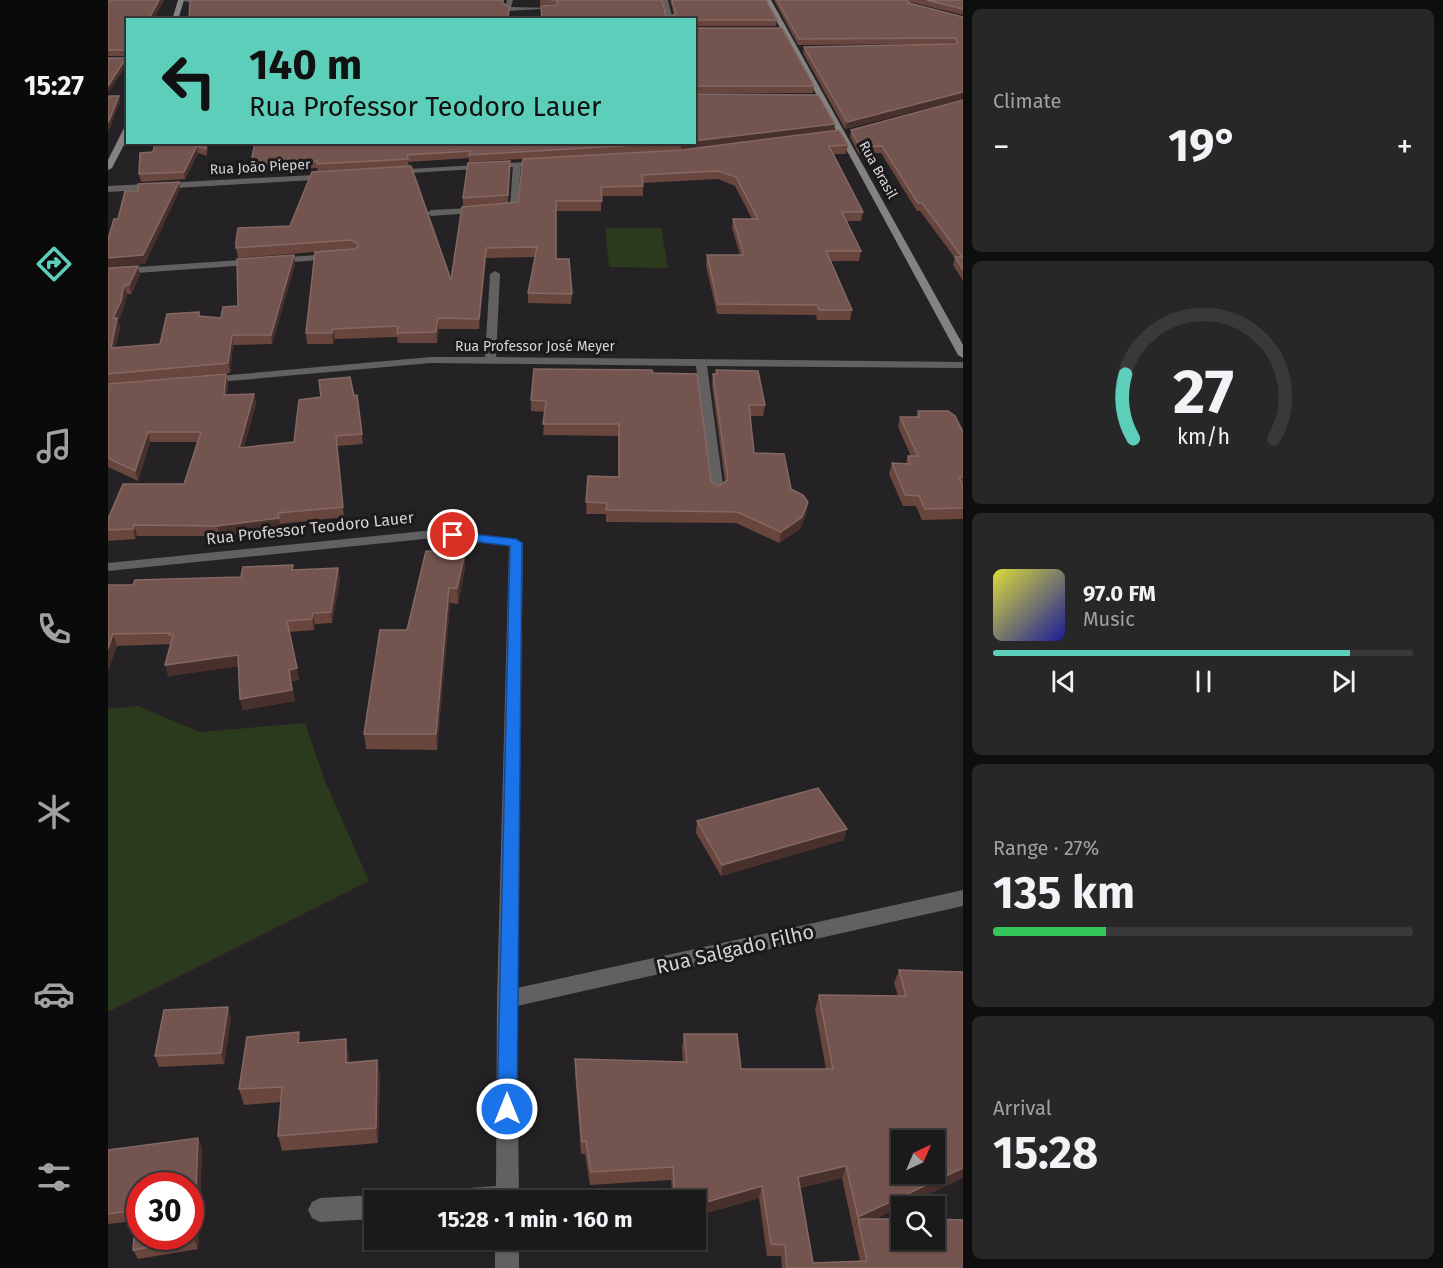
<!DOCTYPE html>
<meta charset="utf-8">
<style>
:root{--surface:#1b1a1b;--page:#282728;--text:#f1f3f6;--muted:#a0a1a3;--line:#39383a;--accent:#5dceb9}
body{margin:0;font-family:"Fira Sans",sans-serif;background:var(--page);color:var(--text);height:100vh;display:flex;flex-direction:column;font-size:22px;white-space:nowrap}
*{box-sizing:border-box;margin:0}
p{font-size:20px;color:var(--muted)}
.icon{flex:none;width:33px;height:33px;fill:none;stroke:currentColor;stroke-width:2;stroke-linecap:round;stroke-linejoin:round}
.map{position:relative;flex:1;overflow:hidden}
.details{display:flex;flex-direction:column;gap:9px;padding:9px;background:#0f0e0f;width:480px}
.details>*{flex:none}
.guide{position:absolute;left:18px;top:18px;width:570px;height:126px;border-radius:0px;box-shadow:0 2px 4px #0004,0 0 0 2px var(--line);background:#5dceb9;color:#111;overflow:hidden}
.needle{width:39px;rotate:44deg}
.fabs{position:absolute;left:783px;top:1130px;display:grid;gap:12px}
.fabs a{display:grid;place-items:center;width:54px;height:54px;border-radius:0px;background:var(--surface);box-shadow:0 2px 4px #0004,0 0 0 2px var(--line);font-size:30px}
.speed{position:absolute;left:18px;top:1172px;display:flex;gap:12px;font-size:30px;font-weight:700;text-align:center}
.speed>*{display:grid;place-content:center;width:78px;height:78px;border-radius:50%;background:var(--surface);box-shadow:0 2px 4px #0004,0 0 0 2px var(--line);line-height:1}
.speed .limit{border:9px solid #d22;background:#fff;color:#111}
.pin{position:absolute;display:grid;place-items:center;width:51px;height:51px;color:#fff;margin:-26px;border:3px solid #fff;border-radius:50%;box-shadow:0 2px 6px #0007}
.me{position:absolute;width:66px;margin:-33px;rotate:0deg;stroke-linejoin:round;filter:drop-shadow(0 0 4px #0008)}
.turn{display:flex;align-items:center;gap:21px;height:126px;padding:0 24px;font-size:27px}
.turn .icon{width:78px;height:78px;stroke-width:2.5}
.turn b{display:block;font-size:42px;line-height:51px}
.big{font-size:45px;font-weight:700;line-height:1.1}
.details .card{flex:1;display:flex;flex-direction:column;justify-content:center;gap:9px;min-width:0;padding:0 21px;border-radius:9px;background:var(--page)}
.details .dial{align-items:center;gap:0}
.dial svg{height:156px;overflow:visible;fill:none;stroke:var(--line);stroke-width:7;stroke-linecap:round;text-anchor:middle}
.dial text{fill:var(--text);stroke:none}
.song{display:flex;align-items:center;gap:18px}
.cover{width:72px;height:72px;border-radius:9px;background:linear-gradient(135deg,hsl(60 70% 55%),hsl(240 70% 35%))}
.played{height:6px;border-radius:3px;background:linear-gradient(90deg,var(--accent) 85%,var(--line) 85%)}
.keys{display:flex;justify-content:space-around;direction:ltr}
.heat{display:flex;justify-content:space-between;align-items:center;font-size:33px;direction:ltr}
.charge{height:9px;border-radius:4px;background:linear-gradient(90deg,#34c759 27%,var(--line) 0)}
.trip{position:absolute;left:256px;top:1190px;width:342px;height:60px;border-radius:0px;background:var(--surface);box-shadow:0 2px 4px #0004,0 0 0 2px var(--line);font-weight:700;line-height:60px;text-align:center}
main{display:flex;flex:1;min-height:0}
.tab-bar{display:flex;flex-direction:column;width:108px;justify-content:space-around;align-items:center;background:#0b0a0b;color:var(--muted)}
.tab-bar .icon{width:42px;height:42px}
.tab-bar .selected{color:var(--accent)}
.tab-bar b{font-size:27px;color:var(--text)}
.map>svg:first-child{display:block}
.green{fill:#2b391c}
.lines{fill:none;stroke-linecap:round;stroke-linejoin:round}
.lane{fill:#626060;fill-rule:evenodd}
.street{fill:#626060;fill-rule:evenodd}
.secondary{fill:#858282;fill-rule:evenodd}
.wall{fill:#68453d;fill-rule:evenodd}
.shaded-wall{fill:#48302c}
.building{fill:#74544e;stroke:#836863;stroke-width:1.5;fill-rule:evenodd}
.route{fill:#1a73e8;stroke:#114b97;stroke-width:1.5}
.labels{text-anchor:middle;dominant-baseline:central;stroke-width:6;stroke-linejoin:round;paint-order:stroke}
.far-street-label{font-size:14px;fill:#d5d3d5;stroke:#1b191b}
.street-label{font-size:16px;fill:#d5d3d5;stroke:#1b191b}
.near-street-label{font-size:20px;fill:#d5d3d5;stroke:#1b191b}
</style>
<main>
<nav class="tab-bar">
<b>15:27</b>
<svg class="icon selected" aria-label="directions" viewBox="0 0 24 24"><path d="M12 3l9 9-9 9-9-9zM9 14v-3h6M13 9l2 2-2 2"/></svg>
<svg class="icon" aria-label="music" viewBox="0 0 24 24"><path d="M9 18V5l10-2v13"/><circle cx="6" cy="18" r="3"/><circle cx="16" cy="16" r="3"/></svg>
<svg class="icon" aria-label="phone" viewBox="0 0 24 24"><path d="M5 4h4l2 5-3 2q2 4 5 5l2-3 5 2v4C11 20 4 13 5 4z"/></svg>
<svg class="icon" aria-label="climate" viewBox="0 0 24 24"><path d="M12 3v18M4 7l16 10M4 17L20 7"/></svg>
<svg class="icon" aria-label="car" viewBox="0 0 24 24"><path d="M5 17H2v-5l4-1 3-4h7l3 4 3 1v5h-3M9 17h6M6 11h13"/><circle cx="7" cy="17" r="2"/><circle cx="17" cy="17" r="2"/></svg>
<svg class="icon" aria-label="filters" viewBox="0 0 24 24"><path d="M4 7h16M4 17h16"/><circle cx="9" cy="7" r="2"/><circle cx="15" cy="17" r="2"/></svg>
</nav>
<div class="map">
<svg width="855" height="1268" viewBox="0 0 855 1268">
<rect width="100%" height="100%" fill="#242224"/>
<g class="green">
<path d="M497 228H553L560 268 501 267Z"/>
<path d="M30 706 92 732 197 723 217 781 261 881 0 1012V709Z"/>
</g>
<g class="lines">
<path class="lane" d="M409 163 413 165 409 210 323 216 319 213 323 210 402 206 405 165Z"/>
<g class="street">
<path d="M70 0H84L81 2Z"/>
<path d="M399 0H405L403 7 448 8 400 11 397 9Z"/>
<path d="M554 0H560L565 20H559Z"/>
<path d="M435 161H438V165L285 174 281 172 285 170Z"/>
<path d="M225 174 226 176 222 179 0 192V186Z"/>
<path d="M224 254 227 255V259L0 275V269Z"/>
<path d="M387 271 392 274 388 357 855 362V368L599 366 616 492 610 496 604 492 588 366 323 363 99 383 93 380 99 377 323 357H377L382 274Z"/>
<path d="M326 530 408 539 415 543 409 988 855 890V906L409 1006 411 1200H349L353 1192 361 1188 388 1186 389 999 401 546 326 538 0 571V563Z"/>
<path d="M267 1195 276 1200H267V1219L212 1222 204 1218 200 1210 204 1202 212 1198Z"/>
<rect x="387" y="1239" width="24" height="29"/>
</g>
<g class="secondary">
<path d="M70 0H76L70 20H64Z"/>
<path d="M657 0H663L855 345V358L850 355Z"/>
<path d="M20 126V137L4 168 0 170V160L16 128Z"/>
</g>
</g>
<g class="wall">
<path d="M0 0H56L45 20H20V56H0Z"/>
<path d="M432 0H554L432 5Z"/>
<path d="M562 0H658L669 20 668 26H586V20H563V16L566 15Z"/>
<path d="M666 0H855V15L803 2 801 4 855 17V99L737 129 695 53 696 47 846 44 690 45Z"/>
<path d="M586 28 706 86 705 93H586Z"/>
<path d="M855 100V281L845 265 847 258 812 211H809L773 153 751 154 742 137 743 130Z"/>
<path d="M726 131 740 145 738 154H726L755 212 753 221H738L753 251 751 261H722L744 310 742 320H709L708 315 609 314 598 265 599 255H632L624 228 625 219H644L627 186 610 179 535 183V196H493V211H448V259L464 294 463 304 420 303V293L427 257 378 258 371 329H331L329 343H290L289 337 227 339 225 344H199L198 333 207 252 130 258 128 248 182 226 204 172 343 280 374 205 355 206V198L402 161 400 203 410 202 502 154 361 162V158L300 162 301 166 210 171 209 168 145 171 143 163Z"/>
<path d="M47 142H100L99 156 90 153 77 179 33 182 31 174 45 152Z"/>
<path d="M187 264 164 344 125 345 122 373 0 384V268L32 275 23 294H19L15 310 10 321 12 327 7 348 52 344 92 316 113 318Z"/>
<path d="M608 370 657 405 655 416H642L646 453 683 489 700 502 698 514 692 529 671 543 628 523 498 522V514H478L480 476 510 477V436L435 435 437 412 423 411V400L545 373 603 481 610 486 617 482 604 385 605 374H608Z"/>
<path d="M118 374 120 383 119 395 146 394 148 404 136 447 186 442 246 396 249 395 255 444 229 446 236 517 172 524 173 529 112 536H29L27 539 0 541V519L76 484 90 442H42L30 481 0 467V384Z"/>
<path d="M810 411 855 432V519L814 520 808 506H795L781 474 784 463H798L800 456H803L790 427 792 417H808Z"/>
<path d="M185 565V570L230 568 232 579 224 623 207 624 206 630 181 632 191 680 183 681 187 701 135 710 132 699 131 666 60 676 63 644 9 646 0 670V585H25L133 577Z"/>
<path d="M357 568 350 604 342 603 329 750 258 749 256 734 299 630Z"/>
<path d="M589 821 736 840 613 876 588 833Z"/>
<path d="M791 970 855 972V1178L767 1219 855 1268H674L673 1256H659L651 1198 588 1216V1200H565L563 1180 482 1185 477 1154H473L467 1072V1059L575 1062 574 1047 576 1034 633 1069H718L707 1009 711 995 790 996 786 983ZM734 1178 745 1229 746 1228 745 1230 752 1261 705 1263 691 1188Z"/>
<path d="M123 1018 116 1064 51 1067 47 1056Z"/>
<path d="M193 1043 241 1055V1062L269 1060 272 1076 270 1143 174 1151 170 1136 173 1102 136 1105 131 1089Z"/>
<path d="M90 1138 94 1149 90 1249 30 1259 25 1250 27 1221 0 1224V1150Z"/>
</g>
<g class="shaded-wall">
<path d="M51 0H56L45 20H40Z"/>
<path d="M558 16V20H547Z"/>
<path d="M18 58 19 64 0 94V86Z"/>
<path d="M855 92V99L737 129 739 122Z"/>
<path d="M11 96 12 102 0 133V123Z"/>
<path d="M727 124 726 131 573 150V143L586 142V141Z"/>
<path d="M98 142H100L99 156 98 149Z"/>
<path d="M89 146 90 153 77 179 76 172Z"/>
<path d="M71 182 72 190 37 264 0 267V258Z"/>
<path d="M378 248V258L371 329V319Z"/>
<path d="M186 255 187 264 164 344 163 335Z"/>
<path d="M30 266 32 275 23 294 21 285Z"/>
<path d="M16 285 19 294 15 310 10 321 12 327 5 358 3 348 5 318Z"/>
<path d="M330 318 331 329 329 343 328 332Z"/>
<path d="M225 329 227 339 225 344 224 333Z"/>
<path d="M124 335 125 345 122 373 120 363Z"/>
<path d="M118 374 120 383 117 405 116 395Z"/>
<path d="M146 394 148 404 133 458 131 448Z"/>
<path d="M40 432 42 442 30 481 27 471Z"/>
<path d="M700 502 698 514 692 529 671 543 673 532Z"/>
<path d="M171 518 173 529 112 536 109 526Z"/>
<path d="M26 525 29 536 27 539 25 529Z"/>
<path d="M357 553V568L350 604 349 588Z"/>
<path d="M230 568 232 579 224 623 223 612Z"/>
<path d="M341 588 342 603 329 750 328 734Z"/>
<path d="M205 613 207 624 206 630 204 619Z"/>
<path d="M5 634 9 646 0 670V649Z"/>
<path d="M130 655 133 666 60 676 57 665Z"/>
<path d="M189 668 191 680 183 681 187 701 135 710 132 699 181 670Z"/>
<path d="M739 829 736 840 613 876 614 865Z"/>
<path d="M120 1007 123 1018 116 1064 113 1053Z"/>
<path d="M191 1032 194 1048 190 1043Z"/>
<path d="M238 1039 241 1055V1078L238 1063Z"/>
<path d="M269 1060 272 1076 270 1143 268 1128Z"/>
<path d="M90 1138 94 1149 90 1249 86 1239Z"/>
<path d="M738 1166 734 1178 686 1189 690 1177Z"/>
<path d="M855 1168V1178L752 1226 750 1219 746 1228 745 1229 750 1217Z"/>
<path d="M654 1186 651 1198 588 1216V1205Z"/>
</g>
<g class="building">
<path d="M0 0H51L40 20H20V51L19 50H0Z"/>
<path d="M82 0H395V3L401 7 400 20H81Z"/>
<path d="M443 0H554L558 16 547 20H434L433 6 448 5 450 2 448 0Z"/>
<path d="M564 0H658L669 20H565L563 16 568 14Z"/>
<path d="M669 0H799L801 3 855 17V92L739 122 696 47 847 44 850 42 847 38 691 39Z"/>
<path d="M819 0H855V9Z"/>
<path d="M586 28H674L706 86H586Z"/>
<path d="M0 58H18L0 86Z"/>
<path d="M586 94 710 95 727 124 586 141Z"/>
<path d="M0 96H11L0 123Z"/>
<path d="M855 100V270L847 257H854L814 203H810L774 146 752 147 743 130Z"/>
<path d="M731 130 740 145 721 146 755 212H734L753 251H718L744 310H711L709 305 610 304 599 255H636L625 219H650L628 177 610 171 534 175 535 186 493 187 494 201H448V259H461L464 294 420 293 429 247 378 248 371 319 330 318 328 332 289 333 290 326 225 329 224 333H198L207 252 246 249 250 247 249 243 243 240 128 248V241L130 228 182 226 204 172 303 166 343 280 354 207 410 202 415 159 574 150Z"/>
<path d="M47 142H98V149L89 146 76 172 31 174 32 153 45 152Z"/>
<path d="M147 142H575L361 155 362 151 299 155 300 159 209 164 210 161 143 163Z"/>
<path d="M402 161 400 195 355 198 360 163Z"/>
<path d="M71 182 35 255 0 258V239L6 219H10L17 191H30V184Z"/>
<path d="M186 255 163 335H124L120 363 0 374V268L30 266 21 285H16L13 301 5 318H9L3 348 52 344 59 314 91 312V316L113 318 115 307 130 306 129 259Z"/>
<path d="M426 369 544 370 545 373 589 374 603 481 610 486 620 480 605 374H609L608 370 650 371 657 405H641L646 453 676 454 683 489 695 495 700 502 694 517 673 532 629 512 498 510 499 503 478 502 480 476 511 477V424H435L438 401 423 400Z"/>
<path d="M118 374 116 395 146 394 131 448 186 442 191 400 213 397 211 380 242 377 246 396 249 395 254 434 228 436 235 507 170 513 171 518 109 526 26 525 25 529 0 530V519L15 484H76L93 432H40L27 471 0 458V384Z"/>
<path d="M810 411H840L847 416 855 432V477H851L855 487V508L817 509 811 496 797 495 784 463 802 464 800 456H810L792 417H812Z"/>
<path d="M318 551 357 553 349 588H341L328 734H256L272 630H299Z"/>
<path d="M185 565 184 570 230 568 223 612 205 613 204 619 179 621 189 668 181 670 184 690 132 699 130 655 57 665 65 635H61L62 633 5 634 0 649V585H25L27 580 133 577 135 567Z"/>
<path d="M710 788 739 829 614 865 589 821Z"/>
<path d="M791 970 855 972V1168L750 1217 738 1166 690 1177 705 1263 759 1261 750 1219H794V1239H826V1219L855 1220V1268H679L677 1245 663 1244 654 1186 588 1205V1200H567L565 1167 483 1172 478 1141 474 1142 467 1059 579 1062 576 1034H629L633 1069H725L711 995 798 996ZM794 1140H826V1173H794Z"/>
<path d="M120 1007 113 1053 47 1056 56 1010Z"/>
<path d="M191 1032 190 1043 238 1039V1063L269 1060 268 1128 170 1136 174 1087 131 1089 139 1037Z"/>
<path d="M90 1138 86 1239 25 1250 28 1210 0 1214V1150ZM32 1185H82V1236H32Z"/>
</g>
<path class="route" d="M345 532 408 539 414 543 409 1109 406 1116 399 1119 392 1116 389 1109 402 546 340 538 339 535 340 533Z"/>
<g class="labels">
<g class="far-street-label">
<text transform="translate(152 167) rotate(-3)">Rua João Pieper</text>
<text transform="translate(770 170) rotate(61)">Rua Brasil</text>
<text x="427" y="346">Rua Professor José Meyer</text>
</g>
<g class="street-label">
<text transform="translate(202 528) rotate(-6)">Rua Professor Teodoro Lauer</text>
</g>
<g class="near-street-label">
<text transform="translate(627 949) rotate(-13)">Rua Salgado Filho</text>
</g>
</g>
</svg>
<div class="fabs">
<a><svg class="needle" viewBox="-14 -14 28 28"><path d="M0-13l5 13h-10z" fill="#e53935"/><path d="M0 13l5-13h-10z" fill="#a0a1a3"/></svg></a>
<a><svg class="icon" aria-label="search" viewBox="0 0 24 24"><circle cx="10" cy="10" r="6"/><path d="M15 15l6 6"/></svg></a>
</div>
<div class="speed"><div class="limit">30</div></div>
<div class="pin" style="left:345px;top:535px;background:#d93025"><svg class="icon" aria-label="arrive" viewBox="0 0 24 24"><path d="M6 21V4h12l-3 4 3 4H6"/></svg></div>
<svg class="me" style="left:399px;top:1109px" viewBox="-20 -20 40 40"><circle r="17" fill="#1a73e8" stroke="#fff" stroke-width="3"/><path d="M0-11L8 9 0 5-8 9z" fill="#fff"/></svg>
<div class="trip">15:28 · 1 min · 160 m</div>
<div class="guide">
<div class="turn"><svg class="icon" aria-label="left" viewBox="0 0 24 24"><path d="M17 20v-9H6M10 6l-5 5 5 5"/></svg><div><b>140 m</b>Rua Professor Teodoro Lauer</div></div>
</div>
</div>
<section class="details">
<div class="card"><p>Climate</p>
<div class="heat"><a>−</a><b class="big">19°</b><a>+</a></div>
</div>
<div class="card dial"><svg viewBox="0 0 100 80">
<path d="M14 69A42 42 0 1 1 86 69"/>
<path d="M14 69A42 42 0 0 1 10 36" stroke="#5dceb9"/>
<text x="50" y="56" font-size="32" font-weight="700">27</text>
<text x="50" y="72" font-size="11">km/h</text>
</svg></div>
<div class="card">
<div class="song"><i class="cover"></i><div><b>97.0 FM</b><p>Music</p></div></div>
<div class="played"></div>
<div class="keys"><svg class="icon" aria-label="previous" viewBox="0 0 24 24"><path d="M18 5L8 12l10 7zM5 5v14"/></svg><svg class="icon" aria-label="pause" viewBox="0 0 24 24"><path d="M8 5v14M16 5v14"/></svg><svg class="icon" aria-label="next" viewBox="0 0 24 24"><path d="M6 5l10 7-10 7zM19 5v14"/></svg></div>
</div>
<div class="card"><p>Range · 27%</p><b class="big">135 km</b><div class="charge"></div></div>
<div class="card"><p>Arrival</p><b class="big">15:28</b></div>
</section>
</main>
